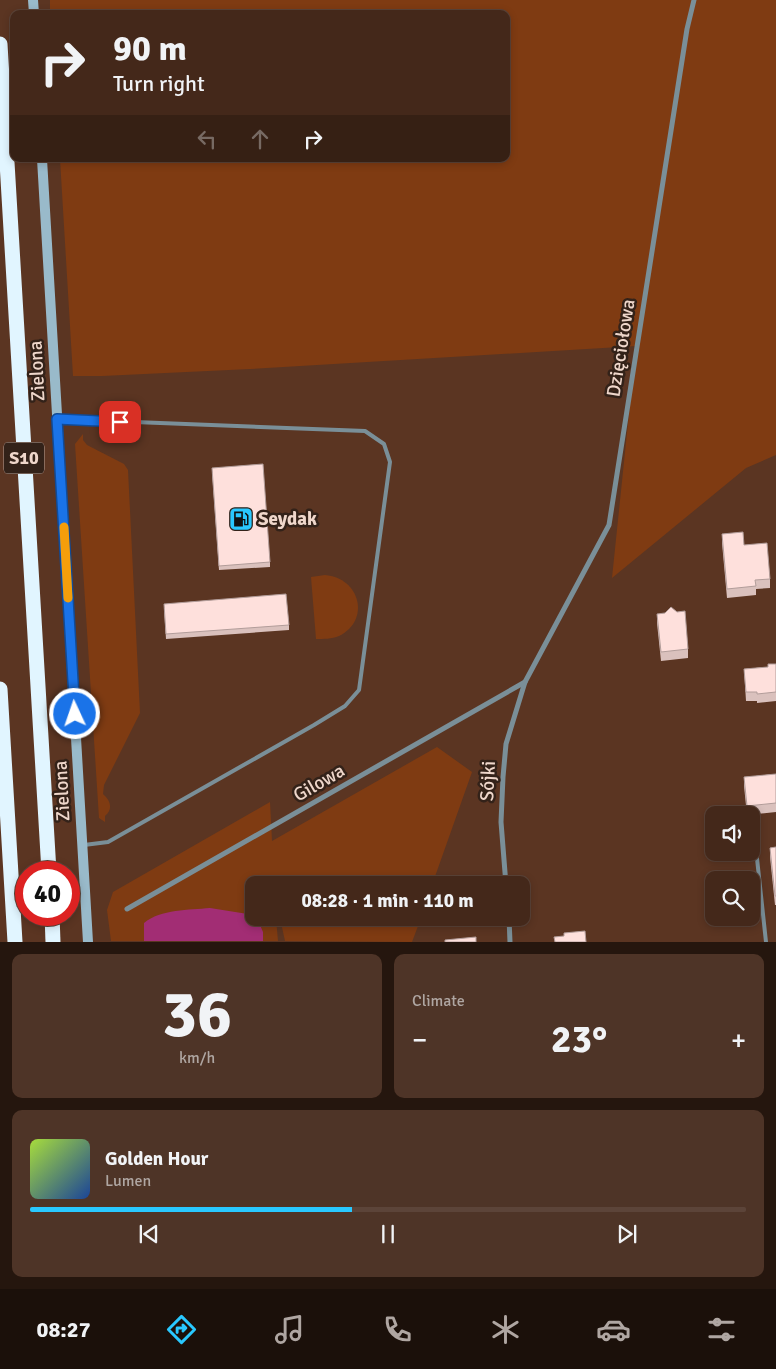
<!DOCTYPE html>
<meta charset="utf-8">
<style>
:root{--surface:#44281a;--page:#4e3427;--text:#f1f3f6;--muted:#afa6a2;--line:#5c4439;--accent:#29c8ff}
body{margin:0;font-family:Signika,sans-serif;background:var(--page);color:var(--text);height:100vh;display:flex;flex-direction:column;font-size:19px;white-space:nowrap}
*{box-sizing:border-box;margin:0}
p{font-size:16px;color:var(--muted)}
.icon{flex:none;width:28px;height:28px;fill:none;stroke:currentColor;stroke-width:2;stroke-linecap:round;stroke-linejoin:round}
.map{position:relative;height:942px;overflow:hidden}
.details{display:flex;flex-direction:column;gap:12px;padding:12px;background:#25160e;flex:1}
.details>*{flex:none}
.top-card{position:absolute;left:10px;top:10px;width:500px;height:152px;border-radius:10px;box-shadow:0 2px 8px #0003,0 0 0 1px var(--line);background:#44281a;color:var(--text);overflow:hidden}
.fabs{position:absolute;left:705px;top:806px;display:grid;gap:10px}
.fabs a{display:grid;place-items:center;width:55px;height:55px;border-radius:10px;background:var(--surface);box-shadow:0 2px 8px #0003,0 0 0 1px var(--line);font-size:25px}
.speed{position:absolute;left:15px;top:861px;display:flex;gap:10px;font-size:25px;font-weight:700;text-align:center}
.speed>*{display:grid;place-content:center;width:65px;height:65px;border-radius:50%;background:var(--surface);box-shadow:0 2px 8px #0003,0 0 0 1px var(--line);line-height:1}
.speed .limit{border:8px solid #d22;background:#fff;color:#111}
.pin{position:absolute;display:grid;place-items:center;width:42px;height:42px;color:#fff;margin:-21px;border-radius:10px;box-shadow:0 2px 8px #0006}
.me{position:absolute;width:55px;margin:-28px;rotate:357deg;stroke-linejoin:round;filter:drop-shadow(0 0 4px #0008)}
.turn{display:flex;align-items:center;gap:18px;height:105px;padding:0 20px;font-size:22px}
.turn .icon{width:65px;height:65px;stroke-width:2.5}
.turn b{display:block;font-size:35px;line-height:42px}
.lanes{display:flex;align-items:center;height:48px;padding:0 20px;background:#0003;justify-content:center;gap:25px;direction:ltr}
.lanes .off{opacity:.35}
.big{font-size:38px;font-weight:800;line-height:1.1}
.details .tile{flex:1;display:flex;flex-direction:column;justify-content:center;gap:8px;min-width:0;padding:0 18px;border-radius:10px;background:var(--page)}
.details .dial{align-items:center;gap:0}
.dial b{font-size:65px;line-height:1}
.song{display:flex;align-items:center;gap:15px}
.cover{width:60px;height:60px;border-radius:8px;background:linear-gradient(135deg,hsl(80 70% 55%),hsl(220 70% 35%))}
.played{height:5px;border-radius:2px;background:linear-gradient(90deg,var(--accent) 45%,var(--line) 45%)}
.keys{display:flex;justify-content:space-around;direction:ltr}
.heat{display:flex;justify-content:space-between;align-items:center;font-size:28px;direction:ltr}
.details .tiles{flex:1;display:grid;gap:12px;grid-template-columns:1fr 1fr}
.tile:last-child{grid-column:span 2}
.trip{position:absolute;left:245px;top:876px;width:285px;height:50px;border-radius:10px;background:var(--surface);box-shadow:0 2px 8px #0003,0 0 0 1px var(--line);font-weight:800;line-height:50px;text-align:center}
.tabs{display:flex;height:80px;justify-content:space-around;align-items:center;background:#1b100a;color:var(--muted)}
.tabs .icon{width:35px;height:35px}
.tabs .current{color:var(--accent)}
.tabs b{font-size:22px;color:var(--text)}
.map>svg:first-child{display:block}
.green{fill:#7f3b12}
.water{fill:#a22d74}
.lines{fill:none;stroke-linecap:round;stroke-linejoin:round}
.lane{stroke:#7a8f98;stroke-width:4}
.street{stroke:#7a8f98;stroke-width:5}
.secondary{stroke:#99baca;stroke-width:10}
.highway{stroke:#e1f5ff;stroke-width:15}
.wall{fill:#dac1bd}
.building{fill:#fee0dc;stroke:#b29d9a}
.route-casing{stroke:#114b97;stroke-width:12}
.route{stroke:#1a73e8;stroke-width:9}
.slow{stroke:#f59e0b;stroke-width:9}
.labels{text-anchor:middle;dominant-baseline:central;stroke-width:5;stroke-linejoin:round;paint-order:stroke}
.shield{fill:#332219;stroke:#b7a196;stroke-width:1}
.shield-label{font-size:18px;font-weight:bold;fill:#efd7cb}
.street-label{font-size:19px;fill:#efd7cb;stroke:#332219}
.poi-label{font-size:19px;font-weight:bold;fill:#efd7cb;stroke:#332219;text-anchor:start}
</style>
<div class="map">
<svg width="776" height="942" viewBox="0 0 776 942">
<rect width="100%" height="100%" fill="#5b3522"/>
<g class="green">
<path d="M50 0H776V455L746 468 612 578 636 346 250 369 102 376H73L60 159H506V14H50Z"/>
<path d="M83 434V440L87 445 124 464 128 470 140 713 104 785 103 794C111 801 113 809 105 816V822L99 818 75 444Z"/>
<path d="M325 575C360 578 371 620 339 636 332 639 323 639 316 639L311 577Z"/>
<path d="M437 747 472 772 432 885H254V918H276L278 941H111L107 910 113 892 270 802 272 841Z"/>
<path d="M280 918H421L412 942 285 941Z"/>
</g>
<path class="water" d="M210 908 254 915V918H257L263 932V941H144V923C161 909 189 910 210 908Z"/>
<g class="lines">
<g class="lane">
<path d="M58 419 365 431 384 444 390 462 359 690 345 706 314 725 108 842 84 845"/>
<path d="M755 840 766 942"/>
</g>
<g class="street">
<path d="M506 885 501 822 503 777 506 744 525 682 609 525 687 29 694 0"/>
<path d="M127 909 525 682"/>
<path d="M509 918 510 942"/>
</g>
<g class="secondary">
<path d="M33 0 34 14"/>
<path d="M42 159 88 942"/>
</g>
<g class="highway">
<path d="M0 44 49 872"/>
<path d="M0 689 15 942"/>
<path d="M52 915 53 942"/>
</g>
</g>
<g class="wall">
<path d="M212 472 270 562V567L219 570Z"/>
<path d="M722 534 744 545 770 579V588L756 589V595L727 598 722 543Z"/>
<path d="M164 608 289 625V630L166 639Z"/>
<path d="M657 614 688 649V658L661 661 657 623Z"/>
<path d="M776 664V701L757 703V701H746L744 669 768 667Z"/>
<path d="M776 774V812L747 815 744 786V777Z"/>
<path d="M776 847V905H775L770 857V848Z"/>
</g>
<g class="building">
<path d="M263 464 270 562 219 566 212 468Z"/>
<path d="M743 532 744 545 767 543 770 579 755 580 756 586 727 589 722 534Z"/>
<path d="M286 594 289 625 166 634 164 604Z"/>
<path d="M671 607 677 612 685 611 688 649 661 652 657 614 665 613Z"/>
<path d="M768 664H776V692L757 694V692H746L744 669 768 667Z"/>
<path d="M776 774V803L747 806 744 777Z"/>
<path d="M776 847V896H775L770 848Z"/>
<path d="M585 931 586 942H555L554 937 564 936V933Z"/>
<path d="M476 937V942H445V940Z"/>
</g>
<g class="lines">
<g class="route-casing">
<path id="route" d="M75 714 57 419 120 422"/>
</g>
<use href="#route" class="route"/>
<path class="slow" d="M64 527 68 598"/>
</g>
<defs>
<g id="fuel-square" transform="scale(1.25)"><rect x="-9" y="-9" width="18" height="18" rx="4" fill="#29c8ff" stroke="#332219"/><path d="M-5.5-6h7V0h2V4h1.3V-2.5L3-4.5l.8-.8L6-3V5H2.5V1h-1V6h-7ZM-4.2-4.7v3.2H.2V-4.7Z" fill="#111"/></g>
</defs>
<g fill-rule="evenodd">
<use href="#fuel-square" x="241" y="519"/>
</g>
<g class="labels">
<rect class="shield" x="4" y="442.5" width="40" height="31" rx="4"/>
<g class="shield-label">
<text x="24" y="458">S10</text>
</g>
<g class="street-label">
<text transform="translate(621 348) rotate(-81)">Dzięciołowa</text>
<text transform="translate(37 371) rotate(-93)">Zielona</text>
<text transform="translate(488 781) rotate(-87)">Sójki</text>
<text transform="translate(319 783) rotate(-30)">Gilowa</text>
<text transform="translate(62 791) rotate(-93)">Zielona</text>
</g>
<g class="poi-label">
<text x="258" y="519">Seydak</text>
</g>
</g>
</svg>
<div class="fabs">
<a><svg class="icon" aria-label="sound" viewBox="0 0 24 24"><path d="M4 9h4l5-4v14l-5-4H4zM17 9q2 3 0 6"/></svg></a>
<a><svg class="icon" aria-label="search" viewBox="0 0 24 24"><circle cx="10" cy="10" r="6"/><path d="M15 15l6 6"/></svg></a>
</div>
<div class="speed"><div class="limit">40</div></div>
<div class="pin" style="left:120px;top:422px;background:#d93025"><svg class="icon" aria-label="arrive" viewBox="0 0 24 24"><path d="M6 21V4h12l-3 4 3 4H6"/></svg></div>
<svg class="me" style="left:75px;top:714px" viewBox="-20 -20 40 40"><circle r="17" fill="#1a73e8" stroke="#fff" stroke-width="3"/><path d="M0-11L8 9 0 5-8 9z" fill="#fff"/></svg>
<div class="trip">08:28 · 1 min · 110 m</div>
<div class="top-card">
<div class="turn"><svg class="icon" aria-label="right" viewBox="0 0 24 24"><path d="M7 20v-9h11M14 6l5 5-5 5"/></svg><div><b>90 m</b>Turn right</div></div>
<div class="lanes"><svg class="icon off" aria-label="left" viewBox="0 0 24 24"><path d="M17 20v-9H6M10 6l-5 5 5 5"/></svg><svg class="icon off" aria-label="ahead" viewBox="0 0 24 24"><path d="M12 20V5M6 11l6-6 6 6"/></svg><svg class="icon" aria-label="right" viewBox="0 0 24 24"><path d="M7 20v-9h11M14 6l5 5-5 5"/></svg></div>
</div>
</div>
<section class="details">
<div class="tiles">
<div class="tile dial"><b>36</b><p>km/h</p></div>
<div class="tile"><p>Climate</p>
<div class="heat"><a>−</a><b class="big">23°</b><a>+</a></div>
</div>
<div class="tile">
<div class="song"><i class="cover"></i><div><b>Golden Hour</b><p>Lumen</p></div></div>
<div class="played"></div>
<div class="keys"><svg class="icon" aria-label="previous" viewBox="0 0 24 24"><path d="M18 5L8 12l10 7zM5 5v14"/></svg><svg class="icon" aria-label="pause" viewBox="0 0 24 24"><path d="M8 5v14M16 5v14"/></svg><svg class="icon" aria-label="next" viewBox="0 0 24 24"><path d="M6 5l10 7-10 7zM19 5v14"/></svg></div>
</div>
</div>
</section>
<nav class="tabs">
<b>08:27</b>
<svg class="icon current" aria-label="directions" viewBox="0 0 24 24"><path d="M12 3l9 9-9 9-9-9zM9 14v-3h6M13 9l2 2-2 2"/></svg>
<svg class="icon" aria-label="music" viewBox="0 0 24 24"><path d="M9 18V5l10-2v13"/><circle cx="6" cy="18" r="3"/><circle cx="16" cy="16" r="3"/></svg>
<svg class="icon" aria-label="phone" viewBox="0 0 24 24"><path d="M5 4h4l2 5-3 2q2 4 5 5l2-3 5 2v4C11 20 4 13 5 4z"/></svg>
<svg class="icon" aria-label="climate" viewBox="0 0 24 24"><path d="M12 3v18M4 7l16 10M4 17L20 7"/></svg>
<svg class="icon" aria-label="car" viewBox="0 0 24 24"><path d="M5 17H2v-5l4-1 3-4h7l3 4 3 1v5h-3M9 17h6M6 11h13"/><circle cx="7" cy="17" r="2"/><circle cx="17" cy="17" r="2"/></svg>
<svg class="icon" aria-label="filters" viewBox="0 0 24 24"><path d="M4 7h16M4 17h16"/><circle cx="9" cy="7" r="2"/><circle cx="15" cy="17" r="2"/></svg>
</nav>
